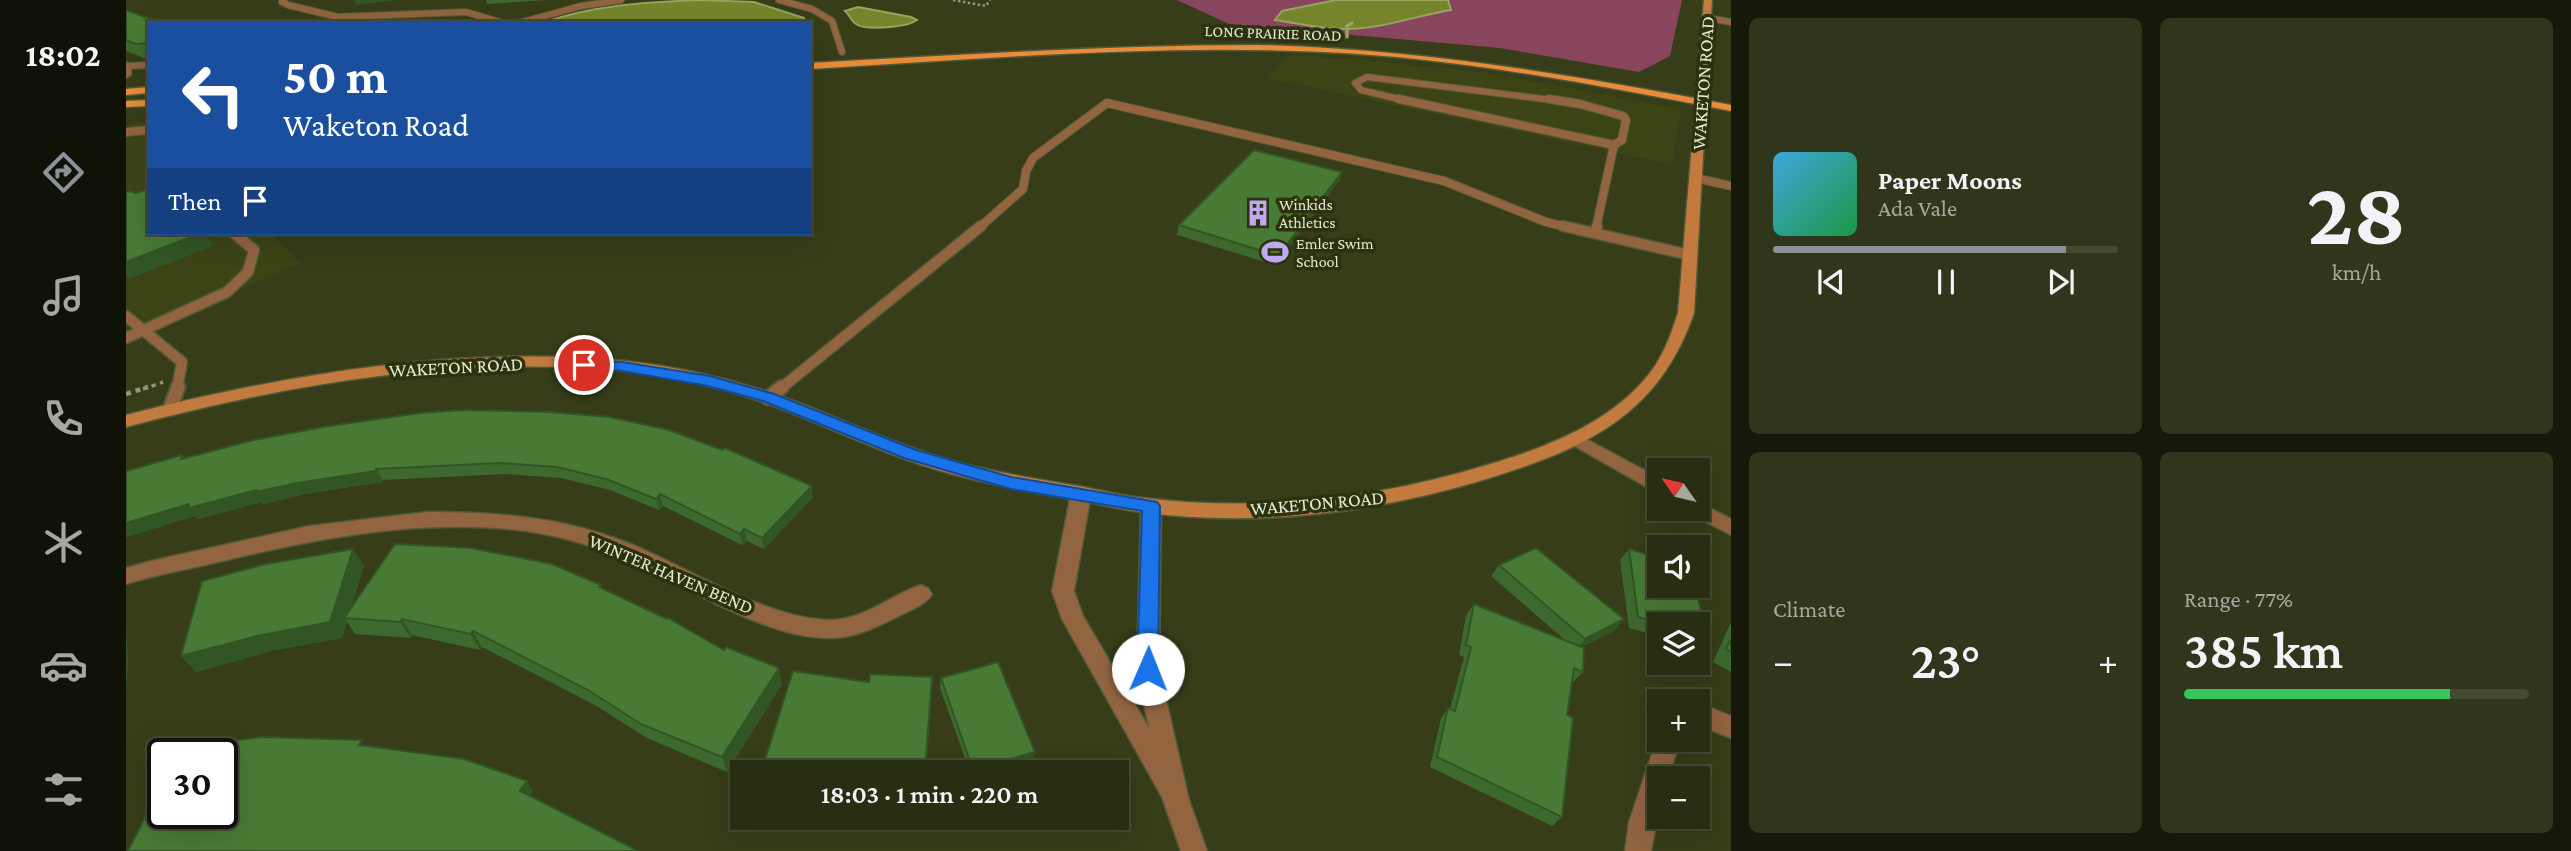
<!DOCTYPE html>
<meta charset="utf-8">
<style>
:root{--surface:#282e12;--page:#30361b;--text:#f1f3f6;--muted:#a5a89f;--line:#444a32;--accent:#8c9099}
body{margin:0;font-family:"Crimson Pro",serif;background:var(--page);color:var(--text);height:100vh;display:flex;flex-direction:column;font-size:26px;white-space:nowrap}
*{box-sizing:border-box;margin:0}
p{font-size:23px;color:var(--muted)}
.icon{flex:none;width:38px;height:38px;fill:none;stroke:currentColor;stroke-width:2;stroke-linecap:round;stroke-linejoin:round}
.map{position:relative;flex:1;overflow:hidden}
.panel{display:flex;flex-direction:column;gap:18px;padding:18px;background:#16190a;width:840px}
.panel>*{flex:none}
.hud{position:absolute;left:21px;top:21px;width:665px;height:214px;border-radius:0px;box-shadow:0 7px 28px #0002,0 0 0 2px var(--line);background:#1a4fa0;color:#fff;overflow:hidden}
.needle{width:46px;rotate:304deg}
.fabs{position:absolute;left:1521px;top:458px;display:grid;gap:14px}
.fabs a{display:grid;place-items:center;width:63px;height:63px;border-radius:0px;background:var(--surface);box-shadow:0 7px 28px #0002,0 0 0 2px var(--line);font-size:35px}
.speed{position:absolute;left:21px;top:738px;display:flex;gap:14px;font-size:35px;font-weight:700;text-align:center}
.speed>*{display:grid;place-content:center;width:91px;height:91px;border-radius:50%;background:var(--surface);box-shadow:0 7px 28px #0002,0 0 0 2px var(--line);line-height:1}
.speed .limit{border:4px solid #111;border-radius:10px;background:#fff;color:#111}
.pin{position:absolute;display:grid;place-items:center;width:60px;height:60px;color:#fff;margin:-30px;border:4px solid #fff;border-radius:50%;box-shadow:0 2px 7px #0007}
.me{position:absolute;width:77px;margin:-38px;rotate:1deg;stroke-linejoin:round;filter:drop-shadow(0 0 5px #0008)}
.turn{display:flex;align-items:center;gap:24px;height:147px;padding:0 21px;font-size:32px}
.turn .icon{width:91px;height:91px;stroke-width:2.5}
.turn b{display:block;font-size:49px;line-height:60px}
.then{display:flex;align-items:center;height:66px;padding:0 21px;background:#0003;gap:14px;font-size:26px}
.big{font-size:52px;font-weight:600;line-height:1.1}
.panel .card{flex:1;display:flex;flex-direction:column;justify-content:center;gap:10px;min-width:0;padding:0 24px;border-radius:10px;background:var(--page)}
.panel .dial{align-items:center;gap:0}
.dial b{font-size:91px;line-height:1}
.song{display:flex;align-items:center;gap:21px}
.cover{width:84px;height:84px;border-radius:10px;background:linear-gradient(135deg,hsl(200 70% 55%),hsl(140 70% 35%))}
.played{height:7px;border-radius:4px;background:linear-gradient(90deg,var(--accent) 85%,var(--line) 85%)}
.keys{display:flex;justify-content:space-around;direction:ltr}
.heat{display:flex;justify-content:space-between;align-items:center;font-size:38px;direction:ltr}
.charge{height:10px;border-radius:5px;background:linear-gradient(90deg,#34c759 77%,var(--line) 0)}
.panel .tiles{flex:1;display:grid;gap:18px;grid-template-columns:repeat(2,1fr)}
.trip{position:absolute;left:604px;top:760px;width:399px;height:70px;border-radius:0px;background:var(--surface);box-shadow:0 7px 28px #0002,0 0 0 2px var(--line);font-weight:600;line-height:70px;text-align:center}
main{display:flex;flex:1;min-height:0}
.menu{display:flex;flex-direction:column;width:126px;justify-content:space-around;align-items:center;background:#101207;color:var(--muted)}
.menu .icon{width:49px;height:49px}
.menu .selected{color:var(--accent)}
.menu b{font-size:32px;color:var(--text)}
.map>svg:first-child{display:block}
.built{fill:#3c4416}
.green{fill:#87465e}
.water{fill:#76852c;stroke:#97a35e;stroke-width:2}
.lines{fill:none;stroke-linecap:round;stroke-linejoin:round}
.stream{stroke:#97a35e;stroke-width:3.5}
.lane-far3-casing{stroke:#525936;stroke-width:8}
.lane-far2-casing{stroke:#525936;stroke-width:10}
.lane-far1-casing{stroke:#525936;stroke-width:13}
.lane-casing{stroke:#525936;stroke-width:17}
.street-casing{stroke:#525936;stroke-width:3}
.secondary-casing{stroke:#525936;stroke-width:3}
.primary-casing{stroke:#525936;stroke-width:3}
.path-far2{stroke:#91977b;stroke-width:2.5;stroke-dasharray:2.5 2.5;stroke-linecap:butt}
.path-far1{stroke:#91977b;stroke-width:3.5;stroke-dasharray:4.5 4.5;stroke-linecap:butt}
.path{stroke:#91977b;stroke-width:4.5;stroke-dasharray:5 5;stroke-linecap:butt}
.lane-far3{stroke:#926440;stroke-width:6}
.lane-far2{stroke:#926440;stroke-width:8}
.lane-far1{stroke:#926440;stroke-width:10}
.lane{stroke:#926440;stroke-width:13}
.street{fill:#926440;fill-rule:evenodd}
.secondary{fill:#c37a3e;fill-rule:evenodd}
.primary{fill:#e98b39;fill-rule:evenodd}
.wall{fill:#3e692e}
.shaded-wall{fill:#325525}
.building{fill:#487a35;stroke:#325525;stroke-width:2}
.route{fill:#1a73e8;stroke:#114b97;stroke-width:2}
.labels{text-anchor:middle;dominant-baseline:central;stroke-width:7;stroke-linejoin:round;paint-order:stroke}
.far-street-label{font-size:16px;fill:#e4e9d4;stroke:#2c320d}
.far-poi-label{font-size:16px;fill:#e4e9d4;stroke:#2c320d;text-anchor:start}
.street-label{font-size:19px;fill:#e4e9d4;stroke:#2c320d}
</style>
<main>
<nav class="menu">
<b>18:02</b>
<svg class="icon selected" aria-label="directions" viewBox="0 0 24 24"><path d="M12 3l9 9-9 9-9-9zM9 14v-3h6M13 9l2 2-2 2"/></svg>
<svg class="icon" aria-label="music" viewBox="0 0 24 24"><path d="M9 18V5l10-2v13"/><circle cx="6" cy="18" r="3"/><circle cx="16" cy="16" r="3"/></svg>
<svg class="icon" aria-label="phone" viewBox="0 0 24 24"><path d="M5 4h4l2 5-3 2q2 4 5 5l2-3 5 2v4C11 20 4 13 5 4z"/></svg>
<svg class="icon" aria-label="climate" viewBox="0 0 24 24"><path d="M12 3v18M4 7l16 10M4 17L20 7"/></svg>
<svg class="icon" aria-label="car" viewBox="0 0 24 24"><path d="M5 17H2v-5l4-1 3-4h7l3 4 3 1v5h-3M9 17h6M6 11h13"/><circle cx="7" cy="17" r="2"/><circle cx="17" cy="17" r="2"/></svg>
<svg class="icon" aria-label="filters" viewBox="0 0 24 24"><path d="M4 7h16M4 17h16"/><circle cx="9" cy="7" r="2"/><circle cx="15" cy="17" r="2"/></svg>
</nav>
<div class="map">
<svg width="1605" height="851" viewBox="0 0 1605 851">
<rect width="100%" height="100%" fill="#363d18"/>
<g class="built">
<path d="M1163 55 1230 59 1356 72 1555 109 1546 165 1142 78Z"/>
<path d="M23 122V233H144L174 263 0 341V124Z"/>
</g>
<path class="green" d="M1051 0H1556L1544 56 1513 72 1374 48 1103 24Z"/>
<g class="water">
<path d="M574 0 628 2 678 18V23H416C467 5 521 2 574 0Z"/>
<path d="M1210 0H1322L1325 10C1288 16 1253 30 1216 29 1194 29 1171 23 1149 20L1156 11Z"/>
<path d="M732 7 785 17 791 20C782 27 740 31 730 24 725 21 723 14 719 11Z"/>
</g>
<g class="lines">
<path class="stream" d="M1221 37V26L1226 23"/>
<g class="lane-far3-casing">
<g id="lane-far3">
<path d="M158 0 156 2 162 5 212 17 340 12 377 23"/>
<path d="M653 0 686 9 706 21 716 52"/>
<path d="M1582 18 1605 22"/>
<path d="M393 23 455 6 495 0"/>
<path d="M2 66 23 65"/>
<path d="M1281 101 1235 90 1229 83 1241 77 1434 101"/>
</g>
</g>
<g class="lane-far2-casing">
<g id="lane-far2">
<path d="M1273 99 1488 145"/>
<path d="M1423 99 1454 104 1497 116 1500 120 1496 140 1488 145"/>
<path d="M0 132 23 130"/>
<path d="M1570 178 1605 186"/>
<path d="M853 228 897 189 900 171 907 158 981 103 1318 181 1420 222 1445 228"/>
<path d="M1470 228 1488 145"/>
</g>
</g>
<g class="lane-far1-casing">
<g id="lane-far1">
<path d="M1437 226 1564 255"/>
<path d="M1469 233 1471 226"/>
<path d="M0 316 56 362 51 389"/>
<path d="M0 338 101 292 122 272 128 250 108 233"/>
<path d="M654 389 855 226"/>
</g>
</g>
<g class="lane-casing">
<g id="lane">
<path d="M642 398 656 387"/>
<path d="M44 409 52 387"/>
</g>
</g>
<g class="street-casing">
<g id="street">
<path d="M0 62 5 65V75L0 78Z"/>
<path d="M1449 433 1533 478V494L1443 443 1440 439Z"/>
<path d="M955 487 962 489 965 494 948 591 957 616 1023 728 1011 669 1015 506 1018 501H1032L1035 506 1033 669 1063 800 1081 851H1055L1036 797 936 619 926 591 945 494 948 489Z"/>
<path d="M1572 502 1605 519V535L1565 514 1562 509H1572Z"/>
<path d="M302 512C371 512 437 517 502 543 562 567 641 620 706 620 739 619 765 595 795 585L802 588 806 594C800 605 782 611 771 617 751 627 728 638 706 638 643 639 570 592 514 566 471 546 428 533 381 529 282 520 184 540 88 563 58 570 29 575 0 584V568L25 561 183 526Z"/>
<path d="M1572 703 1605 716V738L1572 725Z"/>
<path d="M1533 733V740H1554L1542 779H1533V809L1525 851H1499L1503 822Z"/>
</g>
</g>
<g class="secondary-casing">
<path id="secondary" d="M1578 0H1586L1568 313C1534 412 1465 446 1370 476 1256 512 1134 528 1014 512 992 509 970 503 948 499 896 491 844 481 793 464 745 448 700 426 653 408 603 389 551 377 498 371 330 355 162 384 0 427V415C162 374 331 345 499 361 557 367 614 381 668 401 715 419 760 440 807 455 854 470 904 478 952 486 974 490 996 496 1018 498 1133 512 1250 499 1361 465 1422 447 1491 421 1529 366 1540 349 1546 331 1552 313Z"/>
</g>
<g class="primary-casing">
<g id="primary">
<path d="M1133 45C1293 49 1448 75 1605 105V111C1470 85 1335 58 1197 52 1026 44 855 59 684 69V63C834 55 983 45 1133 45Z"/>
<path d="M23 87V93L0 95V89Z"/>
<path d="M23 100V106L0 107V101Z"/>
</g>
</g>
<path class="path-far2" d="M827 0 860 6 864 0"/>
<path class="path-far1" d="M17 389 37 382"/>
<path class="path" d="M0 394 22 387"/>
<use href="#lane-far3" class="lane-far3"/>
<use href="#lane-far2" class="lane-far2"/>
<use href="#lane-far1" class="lane-far1"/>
<use href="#lane" class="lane"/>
<use href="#street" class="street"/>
<use href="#secondary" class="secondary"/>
<use href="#primary" class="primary"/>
</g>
<g class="wall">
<path d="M360 0H421L361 4Z"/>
<path d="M0 10 23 23V58H18L0 51Z"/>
<path d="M1216 172 1213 181 1149 265 1051 235 1053 225Z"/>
<path d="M203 426 687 497 638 549 621 541 616 545 537 506 533 510 484 490 435 478 379 474 257 480 256 482 179 494 137 504 136 502 72 519 69 516 0 537V471L56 455 59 458Z"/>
<path d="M1503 549 1533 558V586H1570L1579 634 1572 641V625H1533V636L1503 628 1494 560Z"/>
<path d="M238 565 225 608 476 588 656 684 601 772 521 738 469 705 356 647 354 650 286 635 285 638 229 634 221 622 216 638 144 651 70 672 55 656Z"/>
<path d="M1373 565 1489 630 1455 647 1457 672 1447 682H1446L1441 715 1436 817 1426 826 1304 767 1315 718 1322 708 1324 709 1338 657 1333 655 1340 615 1348 604 1439 640 1365 576Z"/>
<path d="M1605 622V672L1587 662Z"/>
<path d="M806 677 800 772H639L637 766 743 682Z"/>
<path d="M815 678 907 762 875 772H844L814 688Z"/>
</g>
<g class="shaded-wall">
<path d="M228 0H272L230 5Z"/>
<path d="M1216 172 1213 181 1149 265 1152 256Z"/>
<path d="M75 233H79L87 246 3 279 0 275V262Z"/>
<path d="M250 469 257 480 256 482 179 494 137 504 136 502 72 519 69 516 0 537V523L63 504 130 490Z"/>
<path d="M686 486 687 497 638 549 636 538Z"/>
<path d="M534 494 537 506 533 510 530 499Z"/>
<path d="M618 529 621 541 616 545 614 534Z"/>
<path d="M227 549 238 565 222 619 218 618 221 622 216 638 144 651 70 672 55 656Z"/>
<path d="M0 619 2 660 0 695Z"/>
<path d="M276 619 286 635 285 638 274 622Z"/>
<path d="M1498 619 1489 630 1450 649 1459 639Z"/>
<path d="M347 631 356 647 354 650 344 634Z"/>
<path d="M653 668 656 684 601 772 596 757Z"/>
<path d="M909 752 907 762 875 772H847V770Z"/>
<path d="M401 781 407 791 400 801 394 791Z"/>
</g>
<g class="building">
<path d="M0 10 35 23H23V43L10 44 0 40Z"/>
<path d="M1128 150 1216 172 1152 256 1053 225Z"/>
<path d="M23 189V233H75L0 262V192L5 191 9 193Z"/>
<path d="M337 410 423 412 484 417 543 430 596 450 599 448 686 486 636 538 618 529 614 534 534 494 530 499 480 479 431 467 374 463 250 469V471L171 483 129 492 130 490 63 508V504L0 523V471L56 455 55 459 128 440 203 426 294 413Z"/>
<path d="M269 544 345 548 426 564 475 585 473 587 541 619 542 618 598 650 600 647 653 668 596 757 515 724 462 690 347 631 344 634 276 619 274 622 218 618Z"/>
<path d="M1410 548 1498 619 1459 639 1373 565Z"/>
<path d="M227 549 204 622 131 636 55 656 76 581 140 564Z"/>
<path d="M1503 549 1533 558V586H1570L1579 634 1572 632V625H1542L1512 617Z"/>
<path d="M1348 604 1458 648 1457 672 1448 668 1441 715 1447 718 1436 817 1311 757 1322 708 1329 711 1345 647 1340 645Z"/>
<path d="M1605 639V652L1600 649Z"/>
<path d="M872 662 909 752 847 770 815 678Z"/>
<path d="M667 671 743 682 744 674 806 677 799 772H726L705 771V772H678L637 766Z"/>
<path d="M136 737 236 740 233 745 338 759 401 781 394 791 512 851H2L37 782V814H96V754H82L87 743Z"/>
</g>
<path class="route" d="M458 360 496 362 584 376 648 394 790 450 839 464 885 477 1031 502 1034 506 1032 669 1029 676 1022 678 1014 676 1011 669 1016 511 885 489 839 476 778 458 637 401 582 386 496 371 453 368 451 365Z"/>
<defs>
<g id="building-bare" transform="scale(2.1)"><path d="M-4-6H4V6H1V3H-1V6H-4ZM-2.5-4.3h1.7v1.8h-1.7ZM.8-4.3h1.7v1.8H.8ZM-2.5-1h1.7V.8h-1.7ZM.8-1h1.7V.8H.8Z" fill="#bfa8f4" stroke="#2c320d" stroke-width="2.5" paint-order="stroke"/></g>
<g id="stadium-bare" transform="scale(2.1)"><path d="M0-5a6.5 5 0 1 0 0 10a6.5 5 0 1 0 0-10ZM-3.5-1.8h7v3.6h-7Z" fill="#bfa8f4" stroke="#2c320d" stroke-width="2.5" paint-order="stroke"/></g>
</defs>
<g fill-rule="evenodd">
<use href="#building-bare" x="1132" y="213"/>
<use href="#stadium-bare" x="1149" y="252"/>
</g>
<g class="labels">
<g class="far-street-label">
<text transform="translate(1147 33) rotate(2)">LONG PRAIRIE ROAD</text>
</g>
<g class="far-poi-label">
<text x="1153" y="204">Winkids<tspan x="1153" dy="18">Athletics</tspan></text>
<text x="1170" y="243">Emler Swim<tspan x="1170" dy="18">School</tspan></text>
</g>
<g class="street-label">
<text transform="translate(1577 83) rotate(-86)">WAKETON ROAD</text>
<text transform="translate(330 367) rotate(-3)">WAKETON ROAD</text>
<text transform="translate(1191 503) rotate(-5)">WAKETON ROAD</text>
<text transform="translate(545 574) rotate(23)">WINTER HAVEN BEND</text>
</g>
</g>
</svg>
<div class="fabs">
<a><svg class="needle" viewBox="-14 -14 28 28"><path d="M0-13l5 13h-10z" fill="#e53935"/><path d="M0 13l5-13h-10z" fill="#a5a89f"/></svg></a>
<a><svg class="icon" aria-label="sound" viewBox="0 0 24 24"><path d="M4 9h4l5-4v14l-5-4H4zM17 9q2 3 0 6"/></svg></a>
<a><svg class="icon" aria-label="layers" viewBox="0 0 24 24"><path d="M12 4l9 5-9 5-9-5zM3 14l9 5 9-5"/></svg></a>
<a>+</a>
<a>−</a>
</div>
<div class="speed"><div class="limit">30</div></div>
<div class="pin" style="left:458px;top:365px;background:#d93025"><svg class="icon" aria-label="arrive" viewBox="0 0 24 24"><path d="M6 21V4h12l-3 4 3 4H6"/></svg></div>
<svg class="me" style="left:1022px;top:669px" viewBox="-20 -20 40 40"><circle r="19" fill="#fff"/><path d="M0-13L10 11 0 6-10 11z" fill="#1a73e8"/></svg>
<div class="trip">18:03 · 1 min · 220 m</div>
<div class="hud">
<div class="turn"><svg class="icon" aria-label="left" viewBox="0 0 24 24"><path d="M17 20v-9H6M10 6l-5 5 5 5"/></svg><div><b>50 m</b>Waketon Road</div></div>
<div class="then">Then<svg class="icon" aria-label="arrive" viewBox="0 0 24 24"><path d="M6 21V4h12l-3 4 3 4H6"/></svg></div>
</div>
</div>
<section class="panel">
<div class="tiles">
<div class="card">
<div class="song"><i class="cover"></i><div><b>Paper Moons</b><p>Ada Vale</p></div></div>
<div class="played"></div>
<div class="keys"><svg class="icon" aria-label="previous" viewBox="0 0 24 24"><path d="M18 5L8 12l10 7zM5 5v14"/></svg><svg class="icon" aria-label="pause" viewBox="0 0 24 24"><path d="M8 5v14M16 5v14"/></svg><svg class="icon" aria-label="next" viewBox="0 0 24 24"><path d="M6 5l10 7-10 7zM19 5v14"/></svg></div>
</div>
<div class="card dial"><b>28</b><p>km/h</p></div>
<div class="card"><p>Climate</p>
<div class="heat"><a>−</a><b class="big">23°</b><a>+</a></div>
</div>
<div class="card"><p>Range · 77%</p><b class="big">385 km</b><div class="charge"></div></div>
</div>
</section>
</main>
